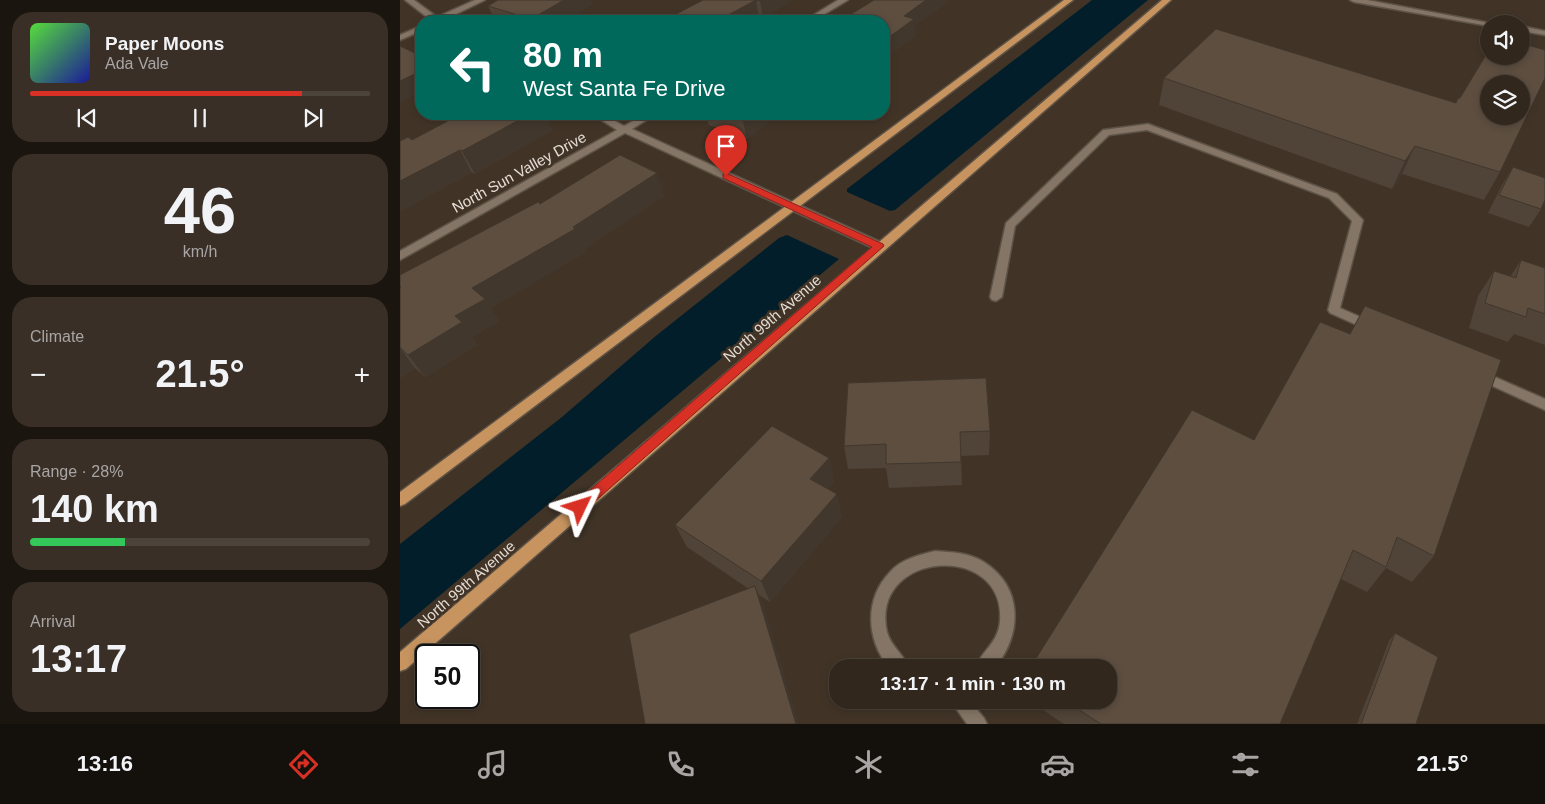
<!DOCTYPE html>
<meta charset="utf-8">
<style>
:root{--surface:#31271d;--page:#392f26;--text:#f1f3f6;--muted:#a8a5a4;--line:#4c443b;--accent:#d93025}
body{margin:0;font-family:Arial,sans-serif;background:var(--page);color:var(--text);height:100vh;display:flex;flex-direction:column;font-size:19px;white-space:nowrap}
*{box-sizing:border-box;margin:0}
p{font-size:16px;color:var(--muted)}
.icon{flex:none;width:28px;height:28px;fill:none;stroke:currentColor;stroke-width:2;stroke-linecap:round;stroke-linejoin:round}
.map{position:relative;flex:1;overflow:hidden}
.drawer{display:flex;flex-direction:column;gap:12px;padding:12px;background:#1b1510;width:400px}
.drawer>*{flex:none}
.top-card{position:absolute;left:15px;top:15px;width:475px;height:105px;border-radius:20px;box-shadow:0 2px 8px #0003,0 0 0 1px var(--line);background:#00695c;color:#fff;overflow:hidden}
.controls{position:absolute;left:1080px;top:15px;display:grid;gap:10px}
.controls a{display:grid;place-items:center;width:50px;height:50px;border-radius:50%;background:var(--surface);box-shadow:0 2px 8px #0003,0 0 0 1px var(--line);font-size:25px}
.speed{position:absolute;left:15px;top:644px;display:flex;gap:10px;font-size:25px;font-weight:700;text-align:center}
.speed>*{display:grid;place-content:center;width:65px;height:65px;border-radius:50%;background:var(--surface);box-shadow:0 2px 8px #0003,0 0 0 1px var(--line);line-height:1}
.speed .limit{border:2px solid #111;border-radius:8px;background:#fff;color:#111}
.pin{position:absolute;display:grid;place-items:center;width:42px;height:42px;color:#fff;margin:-51px -21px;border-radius:50% 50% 50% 0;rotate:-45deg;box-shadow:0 0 5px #0007}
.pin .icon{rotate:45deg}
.me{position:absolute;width:55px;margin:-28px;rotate:49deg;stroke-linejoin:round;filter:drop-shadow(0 0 4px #0008)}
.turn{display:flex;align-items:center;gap:18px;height:105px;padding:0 25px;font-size:22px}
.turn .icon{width:65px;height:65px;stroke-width:2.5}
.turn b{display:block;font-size:35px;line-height:42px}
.big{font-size:38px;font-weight:600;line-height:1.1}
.drawer .widget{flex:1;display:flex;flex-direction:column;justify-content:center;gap:8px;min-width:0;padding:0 18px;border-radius:20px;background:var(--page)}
.drawer .dial{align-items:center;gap:0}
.dial b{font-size:65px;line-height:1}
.song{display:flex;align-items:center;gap:15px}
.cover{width:60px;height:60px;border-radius:8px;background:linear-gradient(135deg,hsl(110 70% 55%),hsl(240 70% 35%))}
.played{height:5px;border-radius:2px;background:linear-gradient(90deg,var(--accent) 80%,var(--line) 80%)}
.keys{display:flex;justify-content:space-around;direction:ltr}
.heat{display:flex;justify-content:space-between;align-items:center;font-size:28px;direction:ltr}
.charge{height:8px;border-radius:4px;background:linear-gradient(90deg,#34c759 28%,var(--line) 0)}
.trip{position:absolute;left:429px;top:659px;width:288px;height:50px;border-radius:20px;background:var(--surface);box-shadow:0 2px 8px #0003,0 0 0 1px var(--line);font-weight:600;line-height:50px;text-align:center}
.menu{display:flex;height:80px;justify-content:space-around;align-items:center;background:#14100c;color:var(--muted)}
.menu .icon{width:35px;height:35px}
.menu .current{color:var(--accent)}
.menu b{font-size:22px;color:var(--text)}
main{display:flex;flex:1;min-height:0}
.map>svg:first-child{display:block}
.water{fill:#011e2a}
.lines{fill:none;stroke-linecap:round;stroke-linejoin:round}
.minor-casing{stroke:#5d5246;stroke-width:3}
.major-casing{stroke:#5d5246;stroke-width:3}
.minor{fill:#847566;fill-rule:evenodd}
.major{fill:#c7945f;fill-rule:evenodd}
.wall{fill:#504337}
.shaded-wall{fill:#41372d}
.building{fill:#5d4e40;stroke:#41372d;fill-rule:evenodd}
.route{fill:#d93025;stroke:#8d1f18}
.labels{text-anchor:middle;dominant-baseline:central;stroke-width:5;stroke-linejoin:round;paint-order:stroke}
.street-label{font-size:15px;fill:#e5ddd4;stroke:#413427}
</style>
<main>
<section class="drawer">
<div class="widget">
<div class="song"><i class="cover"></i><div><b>Paper Moons</b><p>Ada Vale</p></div></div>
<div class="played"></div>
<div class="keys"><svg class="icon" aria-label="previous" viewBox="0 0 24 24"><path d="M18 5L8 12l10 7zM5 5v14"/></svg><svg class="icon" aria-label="pause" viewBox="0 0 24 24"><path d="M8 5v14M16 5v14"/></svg><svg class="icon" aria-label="next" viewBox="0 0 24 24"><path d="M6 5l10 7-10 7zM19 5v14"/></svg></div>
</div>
<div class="widget dial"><b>46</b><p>km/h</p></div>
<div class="widget"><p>Climate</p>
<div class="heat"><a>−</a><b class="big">21.5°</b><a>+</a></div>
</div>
<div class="widget"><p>Range · 28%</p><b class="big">140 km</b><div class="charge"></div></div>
<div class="widget"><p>Arrival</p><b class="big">13:17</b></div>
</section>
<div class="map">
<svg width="1145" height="724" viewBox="0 0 1145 724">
<rect width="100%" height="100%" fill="#413427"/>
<g class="water">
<path d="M692 0H748L495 210 490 211 447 192V189Z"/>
<path d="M387 235 439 259 0 629V544L162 417 257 335 379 238Z"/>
</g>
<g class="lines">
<g class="minor-casing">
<g id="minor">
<path d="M5 0H14L37 17 75 0H85L42 21H32Z"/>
<path d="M438 0H448L413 21H404Z"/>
<path d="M950 0H967L1095 24H1089V26L954 2Z"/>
<path d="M21 26V31L0 40V35Z"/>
<path d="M1121 26 1145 31V35L1121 31Z"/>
<path d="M192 114H202L224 126 246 114H256L232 129 483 243 485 246 479 250 475 249 225 133 0 260V251L217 130Z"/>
<path d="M748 124 937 194 963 220 940 308 976 324 978 327 976 330H968L930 313 928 310 952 221 929 198 747 130 709 135 615 226 602 297 596 301 592 300 590 297 606 223 703 130Z"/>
<path d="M1079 370 1145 399V410L1075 378 1073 375 1075 372Z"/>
<path d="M535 551C552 552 570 553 584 562 624 588 622 634 595 668H575C582 650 598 644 600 621 606 541 469 550 487 632 491 647 504 654 509 668H489C466 639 464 599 490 572 501 559 519 555 535 551Z"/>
<path d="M550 700H569L584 718 587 724H567Z"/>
</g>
</g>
<g class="major-casing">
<g id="major">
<path d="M664 0H673L5 504 0 506V492Z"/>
<path d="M762 0H771L6 669 0 671V652Z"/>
</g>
</g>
<use href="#minor" class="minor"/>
<use href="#major" class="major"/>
</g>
<g class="wall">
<path d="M303 0H392L363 18Z"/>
<path d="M474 0H548V1L515 25V36L486 57 484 56V21Z"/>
<path d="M192 4 162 21H95L88 6Z"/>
<path d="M816 29 1100 172 1084 200 1002 174 992 189 759 105 764 78Z"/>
<path d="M61 114H145L152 130 75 174 12 140Z"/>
<path d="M305 114H378L347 139 309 125Z"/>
<path d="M1113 167 1141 209 1129 227 1088 213 1102 185Z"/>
<path d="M264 196 184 249 186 252 90 308 99 321 72 337 77 345 25 377 15 368 0 378V275L140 204Z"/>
<path d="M1121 260 1145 268V345L1114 334 1108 342 1069 328 1078 296 1094 271 1110 277Z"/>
<path d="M448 383 590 431 589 455 561 456 562 485 489 488 486 468 448 469 444 446Z"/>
<path d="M854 440 1034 556 1012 582 986 568 967 592 941 579 880 724H664L628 700H708Z"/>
<path d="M429 458 434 482 427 489 442 517 370 602 359 595 364 607 349 589 287 547 275 525Z"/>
<path d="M995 633 1016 724H957L989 641Z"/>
</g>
<g class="shaded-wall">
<path d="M164 0H191L192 4 162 21H132L131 19Z"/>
<path d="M356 0 359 17 351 21H317Z"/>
<path d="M362 0H392L363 18 360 1Z"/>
<path d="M526 0H548V1L515 25V36L486 57 485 40 504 16Z"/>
<path d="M21 71V93L0 103V81Z"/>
<path d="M130 114H145L152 130 75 174 62 151Z"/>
<path d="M352 114H378L347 139 343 121Z"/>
<path d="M1015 146 1002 174 992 189 1005 161Z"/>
<path d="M60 150 72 173 0 212V181Z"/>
<path d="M257 173 264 196 184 249 186 252 90 308 99 321 72 337 77 345 25 377 8 355 55 316 72 288 173 227Z"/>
<path d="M0 348 15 368 0 378Z"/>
<path d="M429 458 434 482 416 502 410 479Z"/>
<path d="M437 494 442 517 370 602 361 581Z"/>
<path d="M355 586 364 607 399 724H396Z"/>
</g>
<g class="building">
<path d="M98 0H164L131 19 88 6Z"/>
<path d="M303 0H362L360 1 356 0 317 21H263Z"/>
<path d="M474 0H526L504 16 514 19 485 40 484 39V21H440Z"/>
<path d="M816 29 1056 103 1058 98H1060L1089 50V56H1121V43L1145 50V78L1100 172 1015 146 1005 161 764 78ZM1089 84H1121V116H1089Z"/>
<path d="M0 46 21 56V71L0 81Z"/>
<path d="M61 114H130L62 151 60 150 0 181V141L8 137 12 140Z"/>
<path d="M322 114H352L343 121Z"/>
<path d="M220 155 257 173 173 227 175 229 72 288 85 299 55 316 62 322 8 355 0 347V288L1 287 0 286V275L138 202 140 204Z"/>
<path d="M1113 167 1145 178V200L1141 209 1099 195Z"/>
<path d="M1121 260 1145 268V314L1128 308 1126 317 1085 303 1094 271 1116 278Z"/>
<path d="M965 306 1101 360 1034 556 997 537 986 567 953 550 880 724H701L664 700H708V668H630L792 410 854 440 920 322 950 334Z"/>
<path d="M586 378 590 431 560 432 561 462 486 464V444L444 446 448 383Z"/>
<path d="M372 426 429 458 410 479 437 494 361 581 275 525Z"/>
<path d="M355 586 396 724H245L229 634Z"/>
<path d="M995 633 1038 657 1016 724H961Z"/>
</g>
<path class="route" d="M326 173 483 244 484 246 184 511 180 512 175 511 173 507 175 503 472 247 323 178V174Z"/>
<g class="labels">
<g class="street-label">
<text transform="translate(119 172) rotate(-29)">North Sun Valley Drive</text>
<text transform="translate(372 318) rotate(-41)">North 99th Avenue</text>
<text transform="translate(66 584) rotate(-41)">North 99th Avenue</text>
</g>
</g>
</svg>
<div class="controls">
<a><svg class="icon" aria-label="sound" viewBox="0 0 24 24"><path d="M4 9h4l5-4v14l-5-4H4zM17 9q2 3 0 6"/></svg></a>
<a><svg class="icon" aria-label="layers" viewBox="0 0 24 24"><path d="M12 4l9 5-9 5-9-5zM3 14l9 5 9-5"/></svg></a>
</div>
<div class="speed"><div class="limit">50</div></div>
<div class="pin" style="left:326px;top:176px;background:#d93025"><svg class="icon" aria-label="arrive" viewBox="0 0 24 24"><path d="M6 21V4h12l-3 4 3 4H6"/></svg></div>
<svg class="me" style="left:180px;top:507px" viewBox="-20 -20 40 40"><path d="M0-17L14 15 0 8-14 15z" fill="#d93025" stroke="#fff" stroke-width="4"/></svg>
<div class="trip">13:17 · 1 min · 130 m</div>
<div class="top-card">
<div class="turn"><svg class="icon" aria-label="left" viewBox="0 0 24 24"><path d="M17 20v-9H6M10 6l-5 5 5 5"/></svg><div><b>80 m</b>West Santa Fe Drive</div></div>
</div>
</div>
</main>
<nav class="menu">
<b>13:16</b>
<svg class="icon current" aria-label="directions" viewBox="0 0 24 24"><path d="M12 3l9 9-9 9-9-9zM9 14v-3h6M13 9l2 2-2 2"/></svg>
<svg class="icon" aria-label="music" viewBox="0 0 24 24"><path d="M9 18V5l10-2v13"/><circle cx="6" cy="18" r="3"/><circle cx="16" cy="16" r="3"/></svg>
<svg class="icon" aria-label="phone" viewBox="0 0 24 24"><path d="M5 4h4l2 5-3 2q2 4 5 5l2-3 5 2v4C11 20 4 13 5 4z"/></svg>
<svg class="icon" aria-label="climate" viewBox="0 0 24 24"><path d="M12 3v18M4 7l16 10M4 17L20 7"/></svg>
<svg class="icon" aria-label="car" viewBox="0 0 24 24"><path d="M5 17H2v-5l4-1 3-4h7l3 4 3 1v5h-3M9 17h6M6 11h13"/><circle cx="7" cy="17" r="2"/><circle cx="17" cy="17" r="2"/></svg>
<svg class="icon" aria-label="filters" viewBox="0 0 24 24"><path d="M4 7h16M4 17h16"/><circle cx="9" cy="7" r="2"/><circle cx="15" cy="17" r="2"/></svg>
<b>21.5°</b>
</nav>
